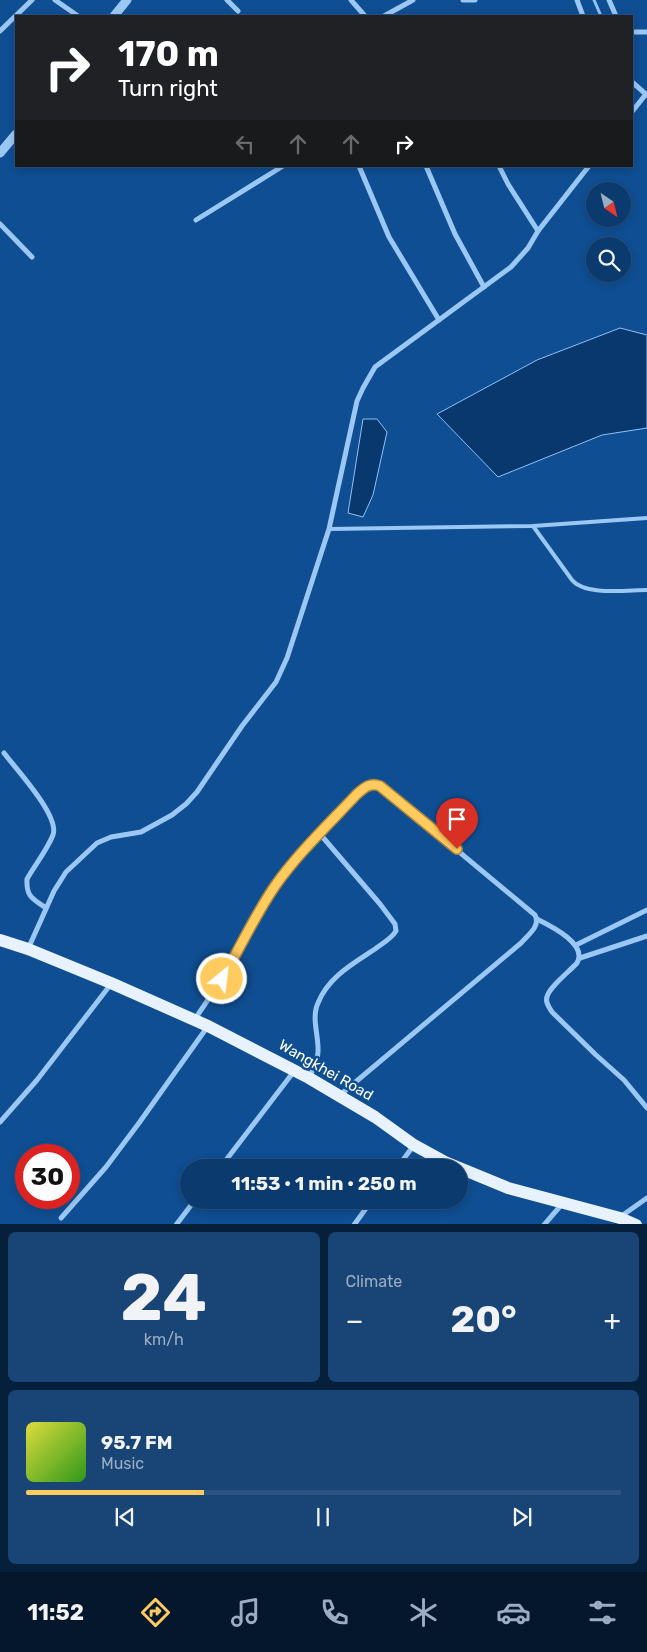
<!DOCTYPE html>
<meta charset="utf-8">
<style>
:root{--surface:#0b3a6e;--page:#194576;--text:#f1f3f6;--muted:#9aadc2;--line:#2b5481;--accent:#ffca5e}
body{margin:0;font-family:Rubik,sans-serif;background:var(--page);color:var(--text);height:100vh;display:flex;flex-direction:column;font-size:19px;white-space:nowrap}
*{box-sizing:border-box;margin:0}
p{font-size:16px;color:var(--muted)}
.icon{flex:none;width:28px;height:28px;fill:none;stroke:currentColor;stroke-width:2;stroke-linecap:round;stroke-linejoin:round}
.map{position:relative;height:1224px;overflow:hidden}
.drawer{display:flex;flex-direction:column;gap:8px;padding:8px;background:#06203c;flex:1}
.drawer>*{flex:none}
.top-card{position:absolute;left:15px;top:15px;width:618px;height:152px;border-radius:0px;box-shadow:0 2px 8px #0003,0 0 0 1px var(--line);background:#202124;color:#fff;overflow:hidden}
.needle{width:32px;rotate:145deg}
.controls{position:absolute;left:586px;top:182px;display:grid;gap:10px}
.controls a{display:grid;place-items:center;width:45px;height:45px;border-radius:50%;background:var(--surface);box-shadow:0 2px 8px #0003,0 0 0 1px var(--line);font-size:25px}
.speed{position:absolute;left:15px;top:1144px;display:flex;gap:10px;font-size:25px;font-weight:700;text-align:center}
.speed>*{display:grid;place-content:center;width:65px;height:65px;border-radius:50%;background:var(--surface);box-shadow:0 2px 8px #0003,0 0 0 1px var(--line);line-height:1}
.speed .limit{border:8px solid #d22;background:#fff;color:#111}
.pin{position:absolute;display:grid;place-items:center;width:42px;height:42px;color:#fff;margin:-51px -21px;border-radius:50% 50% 50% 0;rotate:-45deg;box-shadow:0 0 5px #0007}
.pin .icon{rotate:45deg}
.me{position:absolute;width:55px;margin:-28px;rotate:29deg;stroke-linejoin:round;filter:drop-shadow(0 0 4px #0008)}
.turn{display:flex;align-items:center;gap:18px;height:105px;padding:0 20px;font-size:22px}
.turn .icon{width:65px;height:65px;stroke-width:2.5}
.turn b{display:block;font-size:35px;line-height:42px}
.lanes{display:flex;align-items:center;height:48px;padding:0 20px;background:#0003;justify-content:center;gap:25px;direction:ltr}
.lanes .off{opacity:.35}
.big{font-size:38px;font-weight:700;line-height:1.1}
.drawer .widget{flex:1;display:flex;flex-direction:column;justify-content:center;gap:8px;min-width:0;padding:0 18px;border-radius:8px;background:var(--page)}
.drawer .dial{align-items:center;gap:0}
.dial b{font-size:65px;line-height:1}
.song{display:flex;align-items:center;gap:15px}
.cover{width:60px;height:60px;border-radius:8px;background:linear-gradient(135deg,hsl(60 70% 55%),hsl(110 70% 35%))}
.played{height:5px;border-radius:2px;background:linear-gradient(90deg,var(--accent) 30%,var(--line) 30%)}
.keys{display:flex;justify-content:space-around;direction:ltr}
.heat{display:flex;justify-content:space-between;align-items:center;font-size:28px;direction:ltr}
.drawer .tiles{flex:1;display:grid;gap:8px;grid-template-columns:1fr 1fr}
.widget:last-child{grid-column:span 2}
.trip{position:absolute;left:180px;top:1159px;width:288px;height:50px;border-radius:25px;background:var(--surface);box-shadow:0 2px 8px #0003,0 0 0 1px var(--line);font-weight:700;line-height:50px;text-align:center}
.tab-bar{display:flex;height:80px;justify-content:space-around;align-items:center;background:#04172c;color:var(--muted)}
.tab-bar .icon{width:35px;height:35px}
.tab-bar .current{color:var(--accent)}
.tab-bar b{font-size:22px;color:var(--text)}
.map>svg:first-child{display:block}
.water{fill:#09386e;stroke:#8dc2f7}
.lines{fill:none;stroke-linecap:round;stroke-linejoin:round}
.stream{stroke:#8dc2f7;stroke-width:3}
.service{stroke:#9bc7f4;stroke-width:4}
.minor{stroke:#9bc7f4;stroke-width:5}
.tertiary{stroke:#9bc7f4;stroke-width:9}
.primary{stroke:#e8f2ff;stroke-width:12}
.route-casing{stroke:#a6833d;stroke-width:12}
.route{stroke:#ffca5e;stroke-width:9}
.labels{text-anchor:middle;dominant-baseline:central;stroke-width:5;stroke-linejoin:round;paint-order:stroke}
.street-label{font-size:15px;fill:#fff;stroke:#0f4e92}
</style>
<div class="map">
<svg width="647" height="1225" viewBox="0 0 647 1225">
<rect width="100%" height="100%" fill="#0f4e92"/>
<g class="water">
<path d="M620 328 647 335V428L602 435 498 477 437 414 537 360Z"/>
<path d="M363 419H377L387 432 373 495 363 517 348 513Z"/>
</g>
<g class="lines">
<path class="stream" d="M594 0 601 16"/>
<g class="service">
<path d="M533 526 572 580C585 596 627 590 647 590"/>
<path d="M329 529 533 526 647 518"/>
</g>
<g class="minor">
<path d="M55 0 78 16"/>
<path d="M227 0 238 11"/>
<path d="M351 0 365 16"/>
<path d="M463 0H475"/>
<path d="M577 0 583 16"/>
<path d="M609 0 616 16"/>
<path d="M384 16 413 0"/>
<path d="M0 31 32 0"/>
<path d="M631 32H647"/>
<path d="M631 81 647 95"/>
<path d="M631 113 646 94"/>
<path d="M359 166 389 237 439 320"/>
<path d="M426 166 455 234 484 287"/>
<path d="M499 166 508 184 538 231"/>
<path d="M196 220 283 166"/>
<path d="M0 224 32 257"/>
<path d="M4 753C16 769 60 816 53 835 47 850 35 865 27 879 26 897 33 899 46 908"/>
<path d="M537 919C551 926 588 944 577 963 570 971 549 987 547 997 545 1002 549 1007 552 1012L596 1055 624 1080 647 1108"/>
<path d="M576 945 647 910"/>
<path d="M28 949 54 891 66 872 97 843 111 837 141 832 172 815 186 804 197 792 242 726 276 682 287 658 329 529 357 401 363 388 375 367 511 267 528 248 538 231 589 166"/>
<path d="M580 958 647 936"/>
<path d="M195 1019 222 979 254 919 275 886 294 862 357 794C364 788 370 782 380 786L535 915C541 926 528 935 521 943L340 1095"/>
<path d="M309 1078C313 1069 318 1061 318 1052 319 1036 311 1018 318 1003 328 977 354 963 375 949 383 943 391 939 396 931L395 924 380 904 320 834"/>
<path d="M0 1122 37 1080 111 984"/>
<path d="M220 1168 295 1070"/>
<path d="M397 1168 414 1145"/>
<path d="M620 1217 647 1198"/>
<path d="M61 1218 106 1167 139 1123 208 1026"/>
<path d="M176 1225 195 1200"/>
<path d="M354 1225 372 1200"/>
<path d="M544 1225 562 1204"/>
</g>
<g class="tertiary">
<path d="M114 16 127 0"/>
<path d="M0 153 16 134"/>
</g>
<path class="primary" d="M0 940 28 949 111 983 208 1026 309 1078 375 1117 414 1145 445 1162 508 1188 620 1218 636 1225"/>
</g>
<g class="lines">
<g class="route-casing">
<path id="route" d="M222 979C240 948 255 915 275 886 299 852 329 824 357 794 364 788 370 782 380 786L457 849"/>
</g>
<use href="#route" class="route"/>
</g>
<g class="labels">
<g class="street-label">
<text transform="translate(326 1070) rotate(30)">Wangkhei Road</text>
</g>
</g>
</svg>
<div class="controls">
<a><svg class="needle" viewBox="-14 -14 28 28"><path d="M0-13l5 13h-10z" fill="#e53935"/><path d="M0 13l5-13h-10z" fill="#9aadc2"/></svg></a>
<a><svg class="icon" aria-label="search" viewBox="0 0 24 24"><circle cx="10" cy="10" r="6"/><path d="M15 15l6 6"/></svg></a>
</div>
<div class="speed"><div class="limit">30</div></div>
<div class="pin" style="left:457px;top:849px;background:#d93025"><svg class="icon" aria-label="arrive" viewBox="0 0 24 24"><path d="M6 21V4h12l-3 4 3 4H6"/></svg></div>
<svg class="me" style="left:222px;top:979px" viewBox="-20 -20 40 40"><circle r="17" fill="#ffca5e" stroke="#fff" stroke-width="3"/><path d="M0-11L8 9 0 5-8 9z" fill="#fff"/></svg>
<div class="trip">11:53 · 1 min · 250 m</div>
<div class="top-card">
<div class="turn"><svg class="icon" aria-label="right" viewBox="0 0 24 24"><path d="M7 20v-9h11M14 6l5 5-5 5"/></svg><div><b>170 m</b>Turn right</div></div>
<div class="lanes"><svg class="icon off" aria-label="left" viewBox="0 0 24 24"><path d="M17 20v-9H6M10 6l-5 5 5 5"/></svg><svg class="icon off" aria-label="ahead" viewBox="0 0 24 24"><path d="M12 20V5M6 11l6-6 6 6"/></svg><svg class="icon off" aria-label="ahead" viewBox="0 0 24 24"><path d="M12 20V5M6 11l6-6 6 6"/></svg><svg class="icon" aria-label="right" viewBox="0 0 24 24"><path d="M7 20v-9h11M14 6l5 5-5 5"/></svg></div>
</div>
</div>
<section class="drawer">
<div class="tiles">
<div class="widget dial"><b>24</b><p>km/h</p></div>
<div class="widget"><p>Climate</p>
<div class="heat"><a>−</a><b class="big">20°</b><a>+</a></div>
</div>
<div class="widget">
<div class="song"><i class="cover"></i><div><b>95.7 FM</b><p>Music</p></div></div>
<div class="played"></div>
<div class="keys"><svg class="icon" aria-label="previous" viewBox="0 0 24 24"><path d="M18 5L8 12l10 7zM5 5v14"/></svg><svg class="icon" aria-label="pause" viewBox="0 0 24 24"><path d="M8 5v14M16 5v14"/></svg><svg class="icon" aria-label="next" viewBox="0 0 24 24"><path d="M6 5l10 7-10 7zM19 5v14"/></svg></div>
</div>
</div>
</section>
<nav class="tab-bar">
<b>11:52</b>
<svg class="icon current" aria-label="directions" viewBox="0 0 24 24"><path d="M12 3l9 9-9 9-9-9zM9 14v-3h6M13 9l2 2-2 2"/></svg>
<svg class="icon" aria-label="music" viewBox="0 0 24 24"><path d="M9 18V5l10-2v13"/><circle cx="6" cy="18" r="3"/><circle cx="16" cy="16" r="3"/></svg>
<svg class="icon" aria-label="phone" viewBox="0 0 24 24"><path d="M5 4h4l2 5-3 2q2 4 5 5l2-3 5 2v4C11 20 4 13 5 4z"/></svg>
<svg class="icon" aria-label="climate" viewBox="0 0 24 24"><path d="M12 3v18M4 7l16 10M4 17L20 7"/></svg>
<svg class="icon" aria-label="car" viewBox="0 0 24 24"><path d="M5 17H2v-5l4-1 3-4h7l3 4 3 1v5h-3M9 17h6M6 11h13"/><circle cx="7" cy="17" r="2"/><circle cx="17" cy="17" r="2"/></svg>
<svg class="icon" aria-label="filters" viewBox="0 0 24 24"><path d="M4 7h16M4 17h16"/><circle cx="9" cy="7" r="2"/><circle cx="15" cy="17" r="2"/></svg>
</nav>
